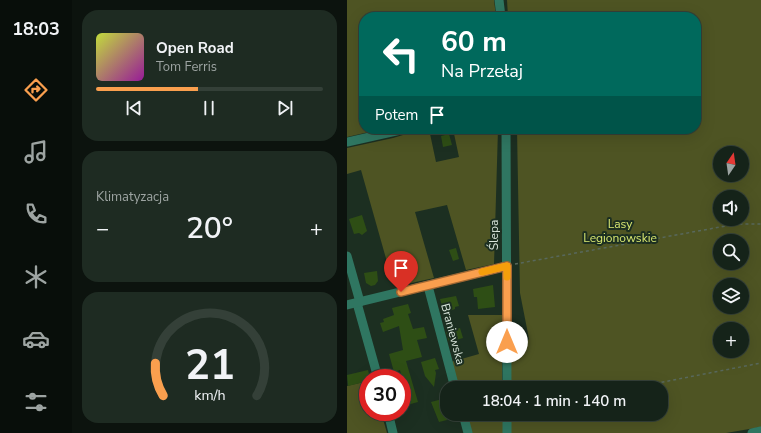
<!DOCTYPE html>
<html lang="pl">
<meta charset="utf-8">
<style>
:root{--surface:#152319;--page:#1e2b22;--text:#f1f3f6;--muted:#9da4a2;--line:#344038;--accent:#fa9f4e}
body{margin:0;font-family:"Nunito Sans",sans-serif;background:var(--page);color:var(--text);height:100vh;display:flex;flex-direction:column;font-size:15px;white-space:nowrap}
*{box-sizing:border-box;margin:0}
p{font-size:13px;color:var(--muted)}
.icon{flex:none;width:22px;height:22px;fill:none;stroke:currentColor;stroke-width:2;stroke-linecap:round;stroke-linejoin:round}
.map{position:relative;flex:1;overflow:hidden}
.sheet{display:flex;flex-direction:column;gap:10px;padding:10px;background:#0c130e;width:275px}
.sheet>*{flex:none}
.banner{position:absolute;left:12px;top:12px;width:342px;height:122px;border-radius:16px;box-shadow:0 4px 16px #0002,0 0 0 1px var(--line);background:#00695c;color:#fff;overflow:hidden}
.needle{width:26px;rotate:13deg}
.controls{position:absolute;left:366px;top:146px;display:grid;gap:8px}
.controls a{display:grid;place-items:center;width:36px;height:36px;border-radius:50%;background:var(--surface);box-shadow:0 4px 16px #0002,0 0 0 1px var(--line);font-size:20px}
.speed{position:absolute;left:12px;top:369px;display:flex;gap:8px;font-size:20px;font-weight:700;text-align:center}
.speed>*{display:grid;place-content:center;width:52px;height:52px;border-radius:50%;background:var(--surface);box-shadow:0 4px 16px #0002,0 0 0 1px var(--line);line-height:1}
.speed .limit{border:6px solid #d22;background:#fff;color:#111}
.pin{position:absolute;display:grid;place-items:center;width:34px;height:34px;color:#fff;margin:-41px -17px;border-radius:50% 50% 50% 0;rotate:-45deg;box-shadow:0 0 4px #0007}
.pin .icon{rotate:45deg}
.me{position:absolute;width:44px;margin:-22px;rotate:0deg;stroke-linejoin:round;filter:drop-shadow(0 0 3px #0008)}
.turn{display:flex;align-items:center;gap:14px;height:84px;padding:0 16px;font-size:18px}
.turn .icon{width:52px;height:52px;stroke-width:2.5}
.turn b{display:block;font-size:28px;line-height:34px}
.then{display:flex;align-items:center;height:38px;padding:0 16px;background:#0003;gap:8px;font-size:15px}
.big{font-size:30px;font-weight:600;line-height:1.1}
.sheet .tile{flex:1;display:flex;flex-direction:column;justify-content:center;gap:6px;min-width:0;padding:0 14px;border-radius:16px;background:var(--page)}
.sheet .dial{align-items:center;gap:0}
.dial svg{height:104px;overflow:visible;fill:none;stroke:var(--line);stroke-width:7;stroke-linecap:round;text-anchor:middle}
.dial text{fill:var(--text);stroke:none}
.song{display:flex;align-items:center;gap:12px}
.cover{width:48px;height:48px;border-radius:6px;background:linear-gradient(135deg,hsl(70 70% 55%),hsl(300 70% 35%))}
.played{height:4px;border-radius:2px;background:linear-gradient(90deg,var(--accent) 45%,var(--line) 45%)}
.keys{display:flex;justify-content:space-around;direction:ltr}
.heat{display:flex;justify-content:space-between;align-items:center;font-size:22px;direction:ltr}
.trip{position:absolute;left:93px;top:381px;width:228px;height:40px;border-radius:16px;background:var(--surface);box-shadow:0 4px 16px #0002,0 0 0 1px var(--line);font-weight:600;line-height:40px;text-align:center}
main{display:flex;flex:1;min-height:0}
.tab-bar{display:flex;flex-direction:column;width:72px;justify-content:space-around;align-items:center;background:#080e0a;color:var(--muted)}
.tab-bar .icon{width:28px;height:28px}
.tab-bar .selected{color:var(--accent)}
.tab-bar b{font-size:18px;color:var(--text)}
.map>svg:first-child{display:block}
.green{fill:#4e5423;fill-rule:evenodd}
.building{fill:#2e4e15}
.lines{fill:none;stroke-linecap:round;stroke-linejoin:round}
.path{stroke:#58685c;stroke-width:1.5;stroke-dasharray:3 3;stroke-linecap:butt}
.minor{stroke:#2f7661;stroke-width:9}
.route-casing{stroke:#a26733;stroke-width:10}
.route{stroke:#fa9f4e;stroke-width:7}
.slow{stroke:#f59e0b;stroke-width:7}
.labels{text-anchor:middle;dominant-baseline:central;stroke-width:4;stroke-linejoin:round;paint-order:stroke}
.park-label{font-size:12px;fill:#d9e871;stroke:#1c2f21}
.street-label{font-size:12px;fill:#dae6dc;stroke:#1c2f21}
</style>
<main>
<nav class="tab-bar">
<b>18:03</b>
<svg class="icon selected" aria-label="directions" viewBox="0 0 24 24"><path d="M12 3l9 9-9 9-9-9zM9 14v-3h6M13 9l2 2-2 2"/></svg>
<svg class="icon" aria-label="music" viewBox="0 0 24 24"><path d="M9 18V5l10-2v13"/><circle cx="6" cy="18" r="3"/><circle cx="16" cy="16" r="3"/></svg>
<svg class="icon" aria-label="phone" viewBox="0 0 24 24"><path d="M5 4h4l2 5-3 2q2 4 5 5l2-3 5 2v4C11 20 4 13 5 4z"/></svg>
<svg class="icon" aria-label="climate" viewBox="0 0 24 24"><path d="M12 3v18M4 7l16 10M4 17L20 7"/></svg>
<svg class="icon" aria-label="car" viewBox="0 0 24 24"><path d="M5 17H2v-5l4-1 3-4h7l3 4 3 1v5h-3M9 17h6M6 11h13"/><circle cx="7" cy="17" r="2"/><circle cx="17" cy="17" r="2"/></svg>
<svg class="icon" aria-label="filters" viewBox="0 0 24 24"><path d="M4 7h16M4 17h16"/><circle cx="9" cy="7" r="2"/><circle cx="15" cy="17" r="2"/></svg>
</nav>
<section class="sheet">
<div class="tile">
<div class="song"><i class="cover"></i><div><b>Open Road</b><p>Tom Ferris</p></div></div>
<div class="played"></div>
<div class="keys"><svg class="icon" aria-label="previous" viewBox="0 0 24 24"><path d="M18 5L8 12l10 7zM5 5v14"/></svg><svg class="icon" aria-label="pause" viewBox="0 0 24 24"><path d="M8 5v14M16 5v14"/></svg><svg class="icon" aria-label="next" viewBox="0 0 24 24"><path d="M6 5l10 7-10 7zM19 5v14"/></svg></div>
</div>
<div class="tile"><p>Klimatyzacja</p>
<div class="heat"><a>−</a><b class="big">20°</b><a>+</a></div>
</div>
<div class="tile dial"><svg viewBox="0 0 100 80">
<path d="M14 69A42 42 0 1 1 86 69"/>
<path d="M14 69A42 42 0 0 1 8 44" stroke="#fa9f4e"/>
<text x="50" y="56" font-size="32" font-weight="700">21</text>
<text x="50" y="72" font-size="11">km/h</text>
</svg></div>
</section>
<div class="map">
<svg width="414" height="433" viewBox="0 0 414 433">
<rect width="100%" height="100%" fill="#1c2f21"/>
<g class="green">
<path d="M0 0H147L149 17H17V129H35L0 137Z"/>
<path d="M160 0H414V427L379 433H164V414H314V388H164V356L182 339 173 293 170 129H349V17H161ZM373 153H395V175H373ZM373 197H395V219H373ZM373 241H395V263H373ZM373 285H395V307H373ZM373 329H395V351H373Z"/>
<path d="M76 129H82L89 162 112 157 106 129H151L147 264 119 270 100 205 68 212 87 278 55 285 48 261 40 262 14 170 0 174V148L46 138Z"/>
<path d="M121 315H155V388H112L104 362 132 354Z"/>
<path d="M21 381V412H34L40 433H0V386Z"/>
<path d="M119 414H156V433H125Z"/>
</g>
<g class="building">
<path d="M102 134 105 145 96 147 94 136Z"/>
<path d="M15 215 20 231 15 235 12 233 7 234 2 219Z"/>
<path d="M109 248 112 259 106 261 102 250Z"/>
<path d="M30 271 31 281 28 285 24 286 19 283 17 273Z"/>
<path d="M146 285 148 307 131 309 130 297H127L126 289Z"/>
<path d="M109 296 112 306 108 307V309L97 313 93 299Z"/>
<path d="M61 304 64 313 61 314 66 329 77 327 80 338 70 340 75 357 59 361 71 402 60 405 58 398 55 399V387L57 386 53 370 47 372 42 354 56 350 52 326 36 332 33 323 37 322 36 319 47 315 45 308Z"/>
<path d="M113 328 116 338 102 342 99 332Z"/>
<path d="M88 358 92 369 88 370 89 373 87 387 78 376 74 362Z"/>
<path d="M21 370 23 378H21V381L1 386 0 375Z"/>
<path d="M99 398 100 420 92 422 84 402Z"/>
</g>
<g class="lines">
<g class="path">
<path d="M168 264 390 224H414"/>
<path d="M285 388 414 363"/>
</g>
<g class="minor">
<path d="M152 0 154 17"/>
<path d="M159 129 160 388"/>
<path d="M0 142 58 129"/>
<path d="M0 256 13 302"/>
<path d="M81 286 108 388"/>
<path d="M10 303 31 378"/>
<path d="M0 305 160 266"/>
<path d="M41 412 46 433"/>
<path d="M116 414 121 433"/>
<path d="M160 414V433"/>
<path d="M405 433 414 431"/>
</g>
</g>
<g class="lines">
<g class="route-casing">
<path id="route" d="M54 292 160 266V342"/>
</g>
<use href="#route" class="route"/>
<path class="slow" d="M135 272 160 266V277"/>
</g>
<g class="labels">
<g class="park-label">
<text x="273" y="224">Lasy<tspan x="273" dy="14">Legionowskie</tspan></text>
</g>
<g class="street-label">
<text transform="translate(147 235) rotate(-90)">Ślepa</text>
<text transform="translate(106 334) rotate(75)">Braniewska</text>
</g>
</g>
</svg>
<div class="controls">
<a><svg class="needle" viewBox="-14 -14 28 28"><path d="M0-13l5 13h-10z" fill="#e53935"/><path d="M0 13l5-13h-10z" fill="#9da4a2"/></svg></a>
<a><svg class="icon" aria-label="sound" viewBox="0 0 24 24"><path d="M4 9h4l5-4v14l-5-4H4zM17 9q2 3 0 6"/></svg></a>
<a><svg class="icon" aria-label="search" viewBox="0 0 24 24"><circle cx="10" cy="10" r="6"/><path d="M15 15l6 6"/></svg></a>
<a><svg class="icon" aria-label="layers" viewBox="0 0 24 24"><path d="M12 4l9 5-9 5-9-5zM3 14l9 5 9-5"/></svg></a>
<a>+</a>
</div>
<div class="speed"><div class="limit">30</div></div>
<div class="pin" style="left:54px;top:292px;background:#d93025"><svg class="icon" aria-label="arrive" viewBox="0 0 24 24"><path d="M6 21V4h12l-3 4 3 4H6"/></svg></div>
<svg class="me" style="left:160px;top:342px" viewBox="-20 -20 40 40"><circle r="19" fill="#fff"/><path d="M0-13L10 11 0 6-10 11z" fill="#fa9f4e"/></svg>
<div class="trip">18:04 · 1 min · 140 m</div>
<div class="banner">
<div class="turn"><svg class="icon" aria-label="left" viewBox="0 0 24 24"><path d="M17 20v-9H6M10 6l-5 5 5 5"/></svg><div><b>60 m</b>Na Przełaj</div></div>
<div class="then">Potem<svg class="icon" aria-label="arrive" viewBox="0 0 24 24"><path d="M6 21V4h12l-3 4 3 4H6"/></svg></div>
</div>
</div>
</main>
